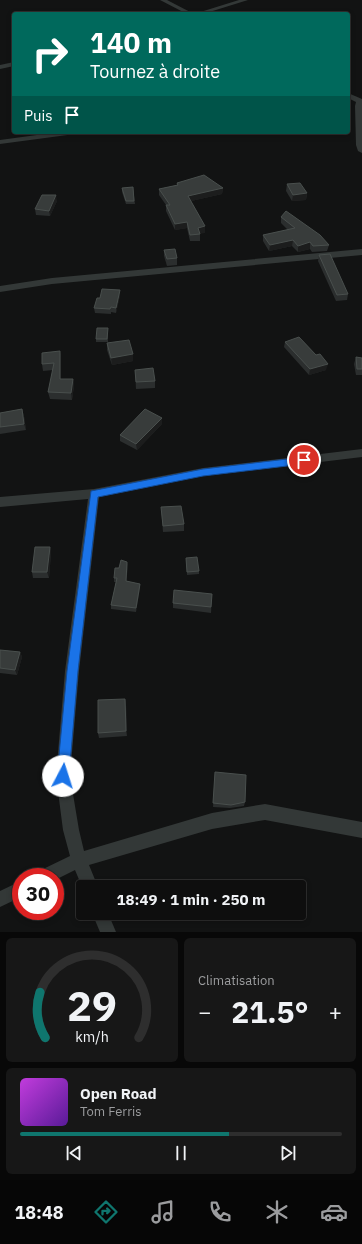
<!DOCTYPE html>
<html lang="fr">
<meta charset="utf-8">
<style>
:root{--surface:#0e0e0e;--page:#171717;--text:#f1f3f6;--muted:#9b9c9e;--line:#2e2e2e;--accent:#0f766e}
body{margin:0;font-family:"IBM Plex Sans",sans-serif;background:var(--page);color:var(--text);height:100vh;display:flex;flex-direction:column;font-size:15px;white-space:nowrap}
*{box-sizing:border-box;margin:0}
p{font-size:13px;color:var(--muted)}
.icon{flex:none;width:22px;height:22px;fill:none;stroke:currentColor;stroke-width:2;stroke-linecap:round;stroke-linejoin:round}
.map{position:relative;height:932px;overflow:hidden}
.side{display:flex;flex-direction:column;gap:6px;padding:6px;background:#080808;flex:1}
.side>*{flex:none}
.banner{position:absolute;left:12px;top:12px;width:338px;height:122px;border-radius:4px;box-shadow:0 2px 6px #0003,0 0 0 1px var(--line);background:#00695c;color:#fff;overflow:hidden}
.speed{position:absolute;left:12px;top:868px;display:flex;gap:8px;font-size:20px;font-weight:700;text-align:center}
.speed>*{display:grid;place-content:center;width:52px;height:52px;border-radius:50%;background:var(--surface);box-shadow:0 2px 6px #0003,0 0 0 1px var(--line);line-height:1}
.speed .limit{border:6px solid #d22;background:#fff;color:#111}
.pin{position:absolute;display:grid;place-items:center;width:34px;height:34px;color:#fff;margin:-17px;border:2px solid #fff;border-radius:50%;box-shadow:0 1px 4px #0007}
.me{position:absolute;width:44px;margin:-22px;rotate:5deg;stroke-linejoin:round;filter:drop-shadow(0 0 3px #0008)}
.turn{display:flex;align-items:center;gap:14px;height:84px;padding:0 12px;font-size:18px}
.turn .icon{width:52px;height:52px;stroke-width:2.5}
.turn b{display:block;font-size:28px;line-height:34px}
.then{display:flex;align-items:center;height:38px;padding:0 12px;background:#0003;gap:8px;font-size:15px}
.big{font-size:30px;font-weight:700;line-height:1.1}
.side .tile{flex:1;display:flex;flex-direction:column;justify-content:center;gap:6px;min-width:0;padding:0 14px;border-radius:6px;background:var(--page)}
.side .dial{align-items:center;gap:0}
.dial svg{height:104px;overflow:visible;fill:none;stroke:var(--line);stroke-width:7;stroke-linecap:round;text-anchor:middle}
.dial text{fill:var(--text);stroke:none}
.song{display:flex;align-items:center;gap:12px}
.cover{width:48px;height:48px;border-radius:6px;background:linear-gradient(135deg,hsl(290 70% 55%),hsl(270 70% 35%))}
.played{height:4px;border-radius:2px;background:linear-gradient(90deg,var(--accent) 65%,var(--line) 65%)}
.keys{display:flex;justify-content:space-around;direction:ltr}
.heat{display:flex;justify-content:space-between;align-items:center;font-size:22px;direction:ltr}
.side .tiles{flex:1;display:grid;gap:6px;grid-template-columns:1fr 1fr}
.tile:last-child{grid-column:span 2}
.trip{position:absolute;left:76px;top:880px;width:230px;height:40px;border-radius:4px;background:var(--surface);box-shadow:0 2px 6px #0003,0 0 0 1px var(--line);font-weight:700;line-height:40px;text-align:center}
.tab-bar{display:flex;height:64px;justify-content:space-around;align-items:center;background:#060606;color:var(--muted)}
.tab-bar .icon{width:28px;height:28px}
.tab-bar .selected{color:var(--accent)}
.tab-bar b{font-size:18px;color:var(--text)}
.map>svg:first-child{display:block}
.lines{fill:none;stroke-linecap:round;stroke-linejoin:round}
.minor{fill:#333837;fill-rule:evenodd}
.wall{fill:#2b2e2e}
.shaded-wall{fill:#1c1d1d}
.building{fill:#383c3b;stroke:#494f4d}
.route{fill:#1a73e8;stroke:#114b97}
</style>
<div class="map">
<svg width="362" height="932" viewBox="0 0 362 932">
<rect width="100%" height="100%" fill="#121313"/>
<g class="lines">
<g class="minor">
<path d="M160 0H167L194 14H187Z"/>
<path d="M239 0H248L203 14H194Z"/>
<path d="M14 62V66L0 69V65Z"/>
<path d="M348 93 362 99V153L358 151 356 145 355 106 356 102 348 98Z"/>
<path d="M59 132H79L75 134 0 144V140Z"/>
<path d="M362 249V255L52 284 0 292V286L52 278Z"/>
<path d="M362 449V457L203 476 99 497 79 671 70 776 79 830 84 851 212 813 265 804 362 822V838L265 820 212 829 89 865 98 887H83V889L75 870 55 880V877H37L39 871 70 856 63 830 56 776 65 671 88 499 0 507V497L94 489 203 468Z"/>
<path d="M21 881V897L0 907V891Z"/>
<path d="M92 913H108L116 932H100Z"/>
</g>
</g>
<g class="wall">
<path d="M177 183 223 188 222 194 191 201 205 233H200V241H190L187 228 175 230 166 211V205L159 195V189L177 185Z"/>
<path d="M287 184 307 193 306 200 292 201 286 191Z"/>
<path d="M133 187 135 204H126L122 192V188Z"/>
<path d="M57 201 50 216 36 215 35 209Z"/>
<path d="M281 217 329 245 327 251 312 252 310 249 298 252 292 246 269 251 263 241V235L288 230 281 223Z"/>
<path d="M164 250 177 258V265L167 266 164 256Z"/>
<path d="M319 255 348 294 347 300 336 301 318 261Z"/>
<path d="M120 295 116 313 111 312V314L95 313 94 308 100 298Z"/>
<path d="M108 328V342H96V339Z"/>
<path d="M285 342 326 370 309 375 284 347Z"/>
<path d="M107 343 133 361 112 365 107 350Z"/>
<path d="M60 351 61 358V379H73L74 386 72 400 50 399 48 392 53 370 43 371 42 364Z"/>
<path d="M356 357 362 358V375H356L354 364Z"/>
<path d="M135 370 155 381V388L136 389Z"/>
<path d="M22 409 24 416 26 430 0 434V413Z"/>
<path d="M162 424 137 450 120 441V435Z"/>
<path d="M161 507 184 524V531L163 532Z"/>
<path d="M50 547 51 553 49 578H33L32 572Z"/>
<path d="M186 558 199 571V574L187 575Z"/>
<path d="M127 562 128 566 126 581 140 584V588L136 612 111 609V605L116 582H114V578L119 568Z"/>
<path d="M212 594 211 613 173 608V603Z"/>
<path d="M0 650 20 652 22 657 17 675 0 673Z"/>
<path d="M125 699 126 703 127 736 99 738 98 733Z"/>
<path d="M215 772 245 802 244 806 230 808 213 807Z"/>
</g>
<g class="shaded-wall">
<path d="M223 188 222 194 187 202 188 196Z"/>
<path d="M307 193 306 200 292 201 293 195Z"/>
<path d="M56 195 57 201 50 216 49 211Z"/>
<path d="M187 222V228L175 230V224Z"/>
<path d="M205 226V233L198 234V228Z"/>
<path d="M293 240 292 246 269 251 270 245Z"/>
<path d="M310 242V249L298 252V246Z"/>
<path d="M120 290V295L116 313V308Z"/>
<path d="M60 351 61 358V386L60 379Z"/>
<path d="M133 354V361L112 365 111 358Z"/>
<path d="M328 364 326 370 309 375 310 369Z"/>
<path d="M73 379 74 386 72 400 71 393Z"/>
<path d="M22 409 24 416 26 430 24 424Z"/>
<path d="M162 418V424L137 450 136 444Z"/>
<path d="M50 547 51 553 49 578 47 572Z"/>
<path d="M127 562 128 566 126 586V581Z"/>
<path d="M140 584V588L136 612V608Z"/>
<path d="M20 652 22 657 17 675 15 670Z"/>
<path d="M125 699 126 703 127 736 126 731Z"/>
</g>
<g class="building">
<path d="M204 175 223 188 188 196 205 226 198 228 200 234 190 235 187 222 175 224 166 205H170L159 189 178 185 177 183Z"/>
<path d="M300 183 307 193 293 195 287 184Z"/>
<path d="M133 187 134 201H126L122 188Z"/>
<path d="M42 195H56L49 211 35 209Z"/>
<path d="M286 211 320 235 329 245 313 246 310 242 298 246 293 240 270 245 263 235 295 228 281 217Z"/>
<path d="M175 249 177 258 167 259 164 250Z"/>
<path d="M330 254 348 294 337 295 319 255Z"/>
<path d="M102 289 120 290 116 308 111 307 110 309 94 308 97 298H100Z"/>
<path d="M97 328H108L107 339H96Z"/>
<path d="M299 337 316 355 320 354 328 364 310 369 285 342Z"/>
<path d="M129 340 133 354 111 358 107 343Z"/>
<path d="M60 351V379H73L71 393 48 392 54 363 42 364V353Z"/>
<path d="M356 357 362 358V369H357Z"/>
<path d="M153 368 155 381 136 382 135 370Z"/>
<path d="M22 409 24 424 0 427V413Z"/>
<path d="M145 409 162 418 136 444 120 435Z"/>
<path d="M181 506 184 524 163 526 161 507Z"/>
<path d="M35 547H50L47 572H32Z"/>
<path d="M197 557 199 571 187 572 186 558Z"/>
<path d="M121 560 127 562 126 581 140 584 136 608 111 605 117 578H114L115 568H119Z"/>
<path d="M174 590 212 594 211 607 173 603Z"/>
<path d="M0 650 20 652 15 670 0 668Z"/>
<path d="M125 699 126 731 98 733V700Z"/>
<path d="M215 772 246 775 245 802 231 805 213 803Z"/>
</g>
<path class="route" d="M304 457 309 460 304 464 203 476 98 497 78 671 69 776 67 780 63 782 58 780 57 776 67 671 91 491 203 469Z"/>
</svg>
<div class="speed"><div class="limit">30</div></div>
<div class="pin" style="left:304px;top:460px;background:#d93025"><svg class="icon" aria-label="arrive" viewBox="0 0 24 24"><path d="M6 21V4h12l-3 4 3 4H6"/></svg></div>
<svg class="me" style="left:63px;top:776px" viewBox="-20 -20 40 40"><circle r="19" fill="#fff"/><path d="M0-13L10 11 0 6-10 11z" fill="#1a73e8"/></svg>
<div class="trip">18:49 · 1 min · 250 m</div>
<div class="banner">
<div class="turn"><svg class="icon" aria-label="right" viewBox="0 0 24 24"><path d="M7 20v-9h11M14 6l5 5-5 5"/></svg><div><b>140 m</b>Tournez à droite</div></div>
<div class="then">Puis<svg class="icon" aria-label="arrive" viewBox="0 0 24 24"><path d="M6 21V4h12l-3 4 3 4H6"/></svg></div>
</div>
</div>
<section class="side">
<div class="tiles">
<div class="tile dial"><svg viewBox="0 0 100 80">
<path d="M14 69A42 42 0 1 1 86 69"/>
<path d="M14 69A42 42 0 0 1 10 34" stroke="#0f766e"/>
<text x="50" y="56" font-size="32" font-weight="700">29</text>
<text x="50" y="72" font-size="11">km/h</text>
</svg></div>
<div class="tile"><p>Climatisation</p>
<div class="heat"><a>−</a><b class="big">21.5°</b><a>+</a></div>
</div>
<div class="tile">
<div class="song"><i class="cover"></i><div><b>Open Road</b><p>Tom Ferris</p></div></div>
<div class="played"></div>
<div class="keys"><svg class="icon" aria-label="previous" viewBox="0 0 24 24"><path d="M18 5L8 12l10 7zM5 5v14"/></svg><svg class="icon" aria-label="pause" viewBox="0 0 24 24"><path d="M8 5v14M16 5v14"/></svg><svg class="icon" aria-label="next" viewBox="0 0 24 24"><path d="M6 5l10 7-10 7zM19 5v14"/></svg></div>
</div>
</div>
</section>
<nav class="tab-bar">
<b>18:48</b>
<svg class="icon selected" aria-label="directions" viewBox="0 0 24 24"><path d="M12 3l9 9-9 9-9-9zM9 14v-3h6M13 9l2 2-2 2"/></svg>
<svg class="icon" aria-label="music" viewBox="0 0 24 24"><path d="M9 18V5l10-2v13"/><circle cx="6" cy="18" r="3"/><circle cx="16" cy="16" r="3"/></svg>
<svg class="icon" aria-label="phone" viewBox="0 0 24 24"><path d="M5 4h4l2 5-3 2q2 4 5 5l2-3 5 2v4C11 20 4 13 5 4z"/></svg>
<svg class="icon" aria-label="climate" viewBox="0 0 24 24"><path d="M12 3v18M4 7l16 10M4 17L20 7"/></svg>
<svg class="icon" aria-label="car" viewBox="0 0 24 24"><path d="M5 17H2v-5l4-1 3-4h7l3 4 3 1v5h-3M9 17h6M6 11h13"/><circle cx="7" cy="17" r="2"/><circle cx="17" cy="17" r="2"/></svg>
</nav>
